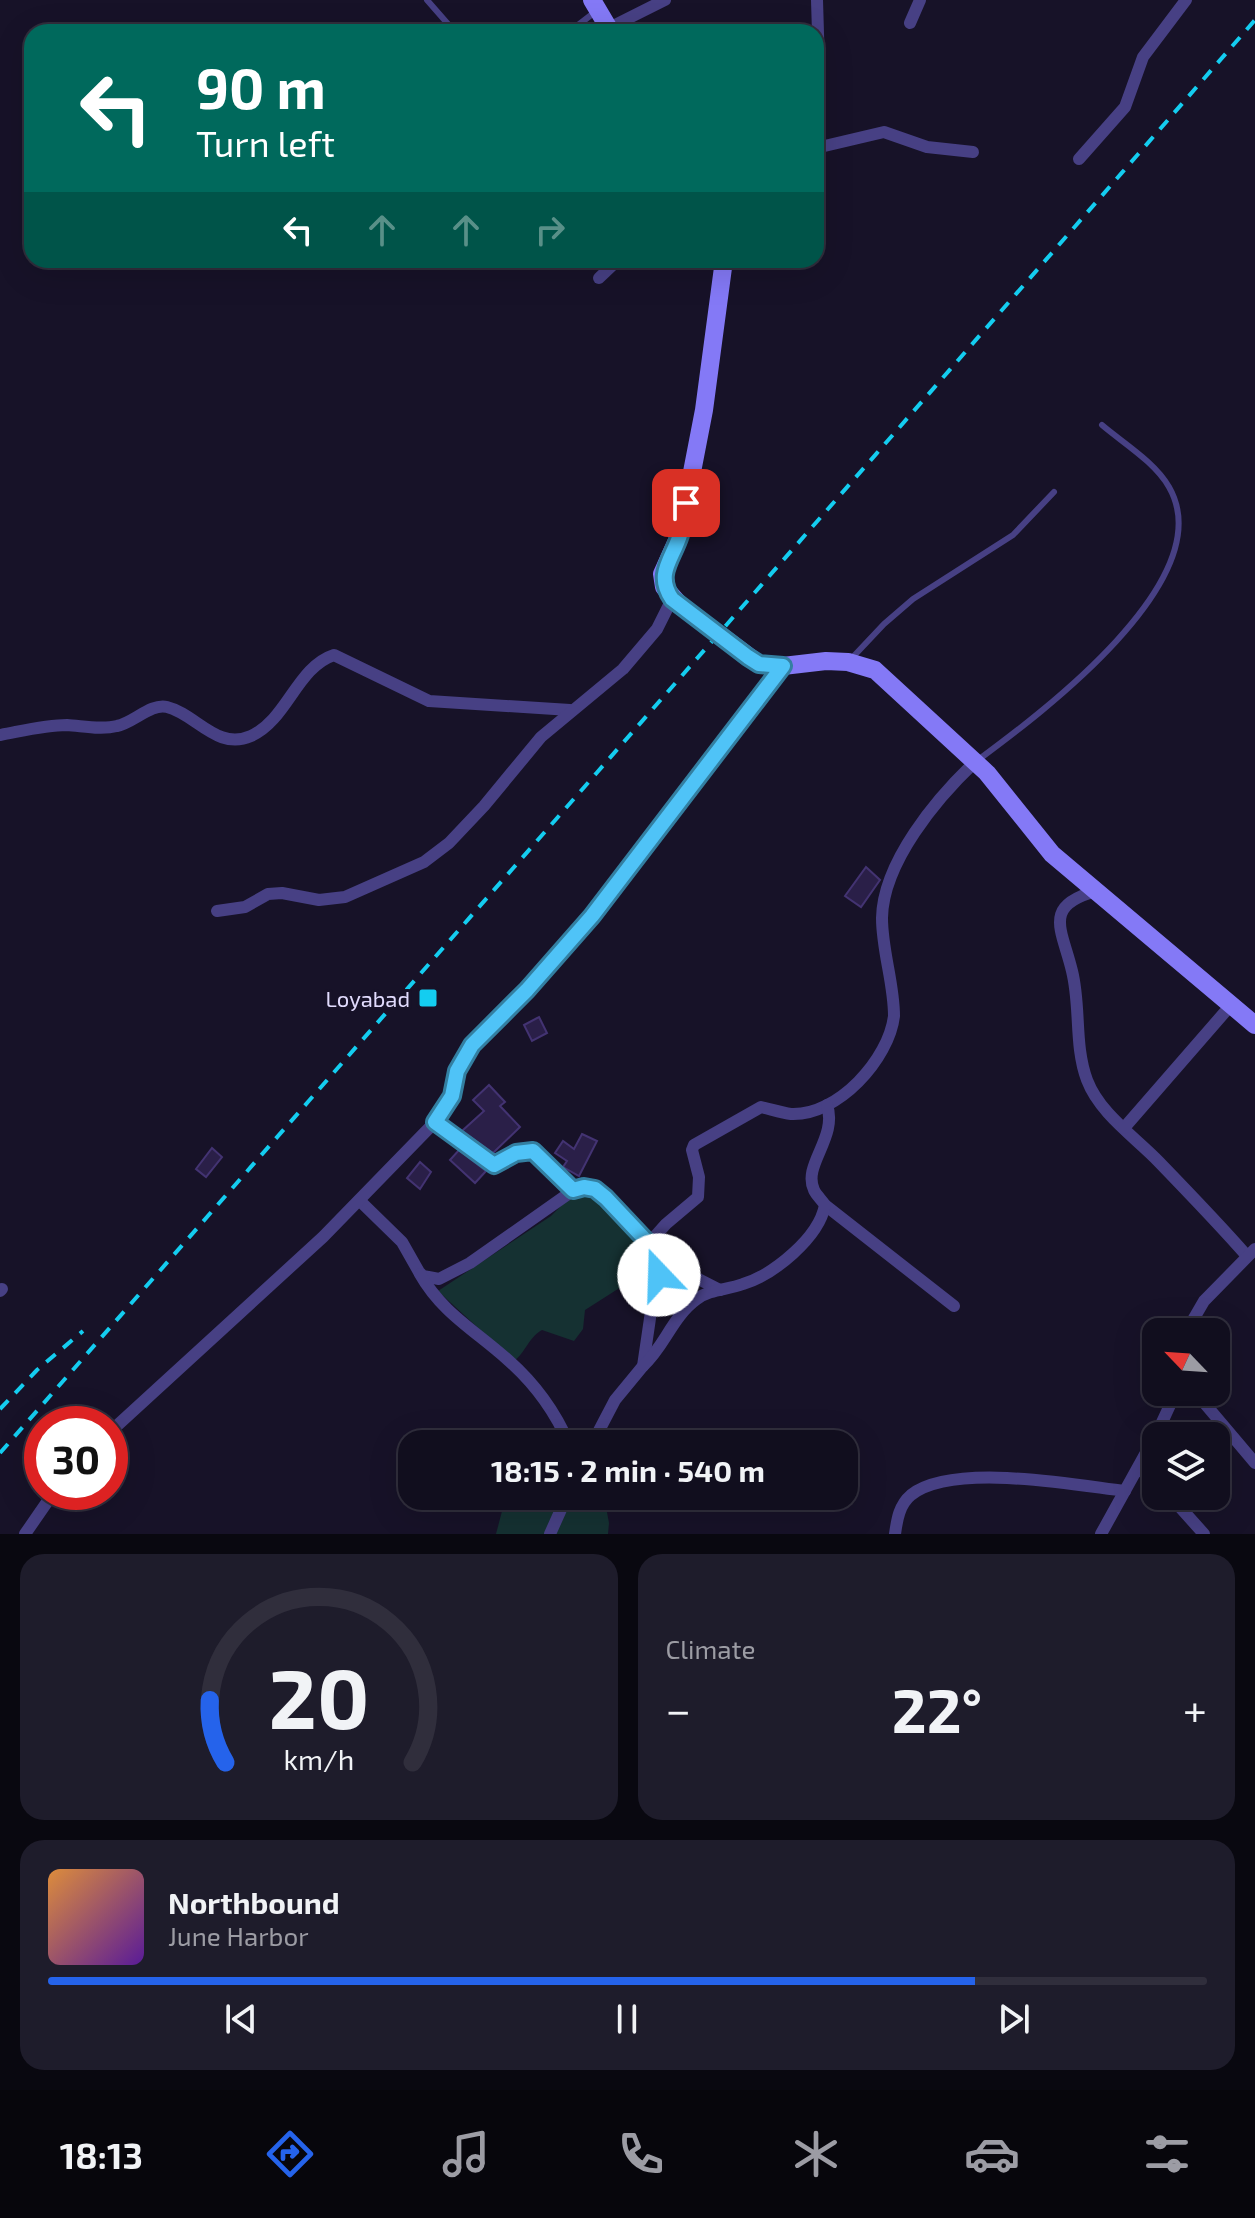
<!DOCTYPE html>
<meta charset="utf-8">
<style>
:root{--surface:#110e1e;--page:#1e1c2b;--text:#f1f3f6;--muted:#9c9ca4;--line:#302e3c;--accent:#2563eb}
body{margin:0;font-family:"Exo 2",sans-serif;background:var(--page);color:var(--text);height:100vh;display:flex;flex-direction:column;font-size:30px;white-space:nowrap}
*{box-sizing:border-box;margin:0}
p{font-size:26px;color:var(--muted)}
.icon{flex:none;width:44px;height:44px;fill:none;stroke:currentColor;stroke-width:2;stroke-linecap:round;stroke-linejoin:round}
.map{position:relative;height:1534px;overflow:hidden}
.sheet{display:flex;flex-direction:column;gap:20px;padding:20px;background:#090810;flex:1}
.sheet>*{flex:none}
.top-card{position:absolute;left:24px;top:24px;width:800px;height:244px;border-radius:24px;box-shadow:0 8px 32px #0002,0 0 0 2px var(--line);background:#00695c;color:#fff;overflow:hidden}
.needle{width:52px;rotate:295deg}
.fabs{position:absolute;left:1142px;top:1318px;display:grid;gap:16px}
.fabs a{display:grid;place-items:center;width:88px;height:88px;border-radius:16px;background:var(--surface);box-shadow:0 8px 32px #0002,0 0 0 2px var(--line);font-size:40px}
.speed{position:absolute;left:24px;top:1406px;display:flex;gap:16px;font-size:40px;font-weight:700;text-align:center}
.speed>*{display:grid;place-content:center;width:104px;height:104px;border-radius:50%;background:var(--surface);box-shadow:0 8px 32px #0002,0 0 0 2px var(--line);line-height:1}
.speed .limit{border:12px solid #d22;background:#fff;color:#111}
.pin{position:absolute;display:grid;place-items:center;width:68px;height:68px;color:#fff;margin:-34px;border-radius:16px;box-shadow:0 4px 12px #0006}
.me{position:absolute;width:88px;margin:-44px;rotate:339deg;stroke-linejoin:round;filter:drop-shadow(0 0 6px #0008)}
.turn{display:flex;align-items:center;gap:28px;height:168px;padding:0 40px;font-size:36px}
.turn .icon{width:104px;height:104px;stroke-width:2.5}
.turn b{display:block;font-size:56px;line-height:68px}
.lanes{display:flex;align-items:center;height:76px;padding:0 40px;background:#0003;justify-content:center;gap:40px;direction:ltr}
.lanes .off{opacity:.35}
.big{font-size:60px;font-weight:700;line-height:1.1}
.sheet .widget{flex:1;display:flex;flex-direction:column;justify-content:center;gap:12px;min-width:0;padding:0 28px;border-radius:24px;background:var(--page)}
.sheet .dial{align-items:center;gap:0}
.dial svg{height:208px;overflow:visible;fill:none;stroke:var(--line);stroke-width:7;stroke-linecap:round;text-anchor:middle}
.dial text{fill:var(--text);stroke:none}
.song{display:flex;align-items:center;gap:24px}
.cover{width:96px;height:96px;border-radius:12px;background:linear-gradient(135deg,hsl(30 70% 55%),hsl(270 70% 35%))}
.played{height:8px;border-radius:4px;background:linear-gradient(90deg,var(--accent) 80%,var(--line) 80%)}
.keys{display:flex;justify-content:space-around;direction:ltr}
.heat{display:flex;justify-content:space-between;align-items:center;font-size:44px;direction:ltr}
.sheet .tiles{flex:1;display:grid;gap:20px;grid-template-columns:1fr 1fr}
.widget:last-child{grid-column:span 2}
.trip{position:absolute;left:398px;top:1430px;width:460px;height:80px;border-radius:24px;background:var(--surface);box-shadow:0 8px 32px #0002,0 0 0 2px var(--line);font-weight:700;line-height:80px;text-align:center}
.tab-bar{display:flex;height:128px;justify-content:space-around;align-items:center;background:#07060c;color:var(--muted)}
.tab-bar .icon{width:56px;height:56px}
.tab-bar .selected{color:var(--accent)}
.tab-bar b{font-size:36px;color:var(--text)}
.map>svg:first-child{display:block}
.green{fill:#153132}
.building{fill:#2a1f48;stroke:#433372;stroke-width:2}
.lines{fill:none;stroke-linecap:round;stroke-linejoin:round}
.lane{stroke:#474084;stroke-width:6}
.street{stroke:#474084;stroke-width:12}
.secondary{stroke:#8479f6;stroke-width:18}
.rail{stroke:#14cdf0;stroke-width:4;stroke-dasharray:12 10;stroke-linecap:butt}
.route-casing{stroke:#337fa1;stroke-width:20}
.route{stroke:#4fc3f7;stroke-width:14}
.poi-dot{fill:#14cdf0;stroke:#171228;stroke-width:3}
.labels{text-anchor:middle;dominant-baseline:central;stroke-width:6;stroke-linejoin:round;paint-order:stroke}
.poi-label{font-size:22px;fill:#e1dbfd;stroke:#171228;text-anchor:end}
</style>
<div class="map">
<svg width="1255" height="1534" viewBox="0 0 1255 1534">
<rect width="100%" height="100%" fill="#171228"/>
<g class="green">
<path d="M576 1191 596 1200 636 1240 629 1266 632 1280 585 1310 583 1329 574 1341 542 1330C528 1338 526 1352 514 1361L438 1291 551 1216Z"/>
<path d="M506 1496H604L609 1523 608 1534H496Z"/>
</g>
<g class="building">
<path d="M866 867 880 880 861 907 845 896Z"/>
<path d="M539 1017 547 1033 532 1041 524 1025Z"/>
<path d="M489 1085 505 1102 500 1106 520 1127 493 1153 462 1131 484 1111 473 1100Z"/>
<path d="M582 1134 597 1141 579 1176 563 1167 567 1161 555 1153 563 1141 574 1149Z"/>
<path d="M212 1148 222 1157 206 1177 196 1169Z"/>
<path d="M459 1150 486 1171 475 1183 450 1160Z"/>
<path d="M420 1162 431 1172 420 1189 407 1178Z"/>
</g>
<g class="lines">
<g class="lane">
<path d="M427 0 455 32"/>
<path d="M569 32 595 12"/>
<path d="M851 659 884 624 913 599 1013 535 1054 492"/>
<path d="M978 760C1040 714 1222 579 1169 487 1155 462 1123 443 1102 425"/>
</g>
<g class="street">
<path d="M910 23 920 0"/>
<path d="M609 28 665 0"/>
<path d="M816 92 819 66 817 0"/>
<path d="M816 148 884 132 927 147 973 152"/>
<path d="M1079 159 1125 107 1143 57 1186 0"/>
<path d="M599 278 618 260"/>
<path d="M0 735C22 731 45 725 67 725 83 726 101 730 117 726 133 723 151 703 167 707 196 714 217 751 251 736 287 720 297 667 334 655L429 701 570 710"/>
<path d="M1096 891C1042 906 1062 929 1072 971 1081 1007 1074 1045 1087 1080 1100 1114 1135 1137 1159 1162 1189 1193 1219 1224 1247 1256"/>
<path d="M217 911 245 907 268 894 282 893 319 900 345 897 424 862 449 843 484 806 541 737 623 669 657 629 672 599"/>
<path d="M435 1122 494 1165 516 1153 533 1151 573 1190"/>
<path d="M1124 1128 1231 1005"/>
<path d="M360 1201 402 1242 419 1272 423 1276 439 1279 470 1263 578 1187 601 1193 654 1249 658 1264 643 1366 615 1400 592 1444"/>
<path d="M825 1205 954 1306"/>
<path d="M649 1243 666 1224 698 1197 699 1177 692 1150 694 1145 761 1107C770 1109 782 1113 791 1114 838 1116 889 1059 894 1016 894 983 882 951 882 918 883 862 937 798 975 762"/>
<path d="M657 1258 720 1290"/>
<path d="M420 1274C442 1313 476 1331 508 1360 534 1383 555 1411 569 1444"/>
<path d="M0 1291 2 1289"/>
<path d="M1186 1332 1204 1301 1255 1249"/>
<path d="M643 1366C665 1346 672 1317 697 1299 710 1289 727 1290 743 1284 773 1275 819 1238 825 1205 822 1200 816 1195 814 1190 802 1165 838 1138 827 1105"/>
<path d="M1195 1392 1255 1463"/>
<path d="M110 1432 323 1237 435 1122 452 1096 457 1071 472 1045 527 990 592 916 783 666"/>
<path d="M1138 1468 1156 1483"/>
<path d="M1170 1496 1204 1534"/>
<path d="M25 1534 54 1492"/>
<path d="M550 1534 567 1496"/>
<path d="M895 1534C897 1520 899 1505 911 1495 953 1462 1074 1485 1125 1491"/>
<path d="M1101 1534 1158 1431 1176 1392"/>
</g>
<g class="secondary">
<path d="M592 0 611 32"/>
<path d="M724 260 704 410 680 534 662 574 664 587 681 606 759 664 783 666 826 661 848 662 875 670 987 773 1052 854 1255 1025"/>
</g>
<g class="rail">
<path d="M0 1409 37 1370 83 1331"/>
<path d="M0 1453C419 975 838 499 1255 20"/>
</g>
</g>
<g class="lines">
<g class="route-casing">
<path id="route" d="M659 1275 654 1249 606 1198 595 1189 584 1187 573 1190 533 1151 516 1153 494 1165 435 1122 452 1096 457 1071 472 1045 527 990 592 916 783 666 759 664 748 657 672 599C655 574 672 560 680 535 683 525 684 513 686 503"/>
</g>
<use href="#route" class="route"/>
</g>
<rect class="poi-dot" x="418" y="988" width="20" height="20" rx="4"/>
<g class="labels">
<g class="poi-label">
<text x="410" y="998">Loyabad</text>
</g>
</g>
</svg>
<div class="fabs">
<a><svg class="needle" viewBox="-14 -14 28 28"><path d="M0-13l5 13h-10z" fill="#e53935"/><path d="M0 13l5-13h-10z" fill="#9c9ca4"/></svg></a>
<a><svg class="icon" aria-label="layers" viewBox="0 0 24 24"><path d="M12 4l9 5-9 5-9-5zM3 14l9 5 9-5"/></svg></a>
</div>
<div class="speed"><div class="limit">30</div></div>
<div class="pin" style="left:686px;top:503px;background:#d93025"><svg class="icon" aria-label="arrive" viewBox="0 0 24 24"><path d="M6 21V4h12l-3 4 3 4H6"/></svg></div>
<svg class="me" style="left:659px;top:1275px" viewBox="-20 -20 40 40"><circle r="19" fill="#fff"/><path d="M0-13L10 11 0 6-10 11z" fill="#4fc3f7"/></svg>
<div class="trip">18:15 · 2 min · 540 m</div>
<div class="top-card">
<div class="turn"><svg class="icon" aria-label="left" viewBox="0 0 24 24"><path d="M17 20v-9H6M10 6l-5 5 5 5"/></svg><div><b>90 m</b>Turn left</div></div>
<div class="lanes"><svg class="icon" aria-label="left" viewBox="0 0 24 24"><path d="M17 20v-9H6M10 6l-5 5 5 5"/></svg><svg class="icon off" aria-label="ahead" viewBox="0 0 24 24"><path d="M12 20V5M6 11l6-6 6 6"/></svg><svg class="icon off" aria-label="ahead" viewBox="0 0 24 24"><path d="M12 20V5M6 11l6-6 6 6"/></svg><svg class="icon off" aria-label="right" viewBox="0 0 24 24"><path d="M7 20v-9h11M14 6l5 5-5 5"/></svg></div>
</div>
</div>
<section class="sheet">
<div class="tiles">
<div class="widget dial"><svg viewBox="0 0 100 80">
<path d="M14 69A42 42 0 1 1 86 69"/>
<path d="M14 69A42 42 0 0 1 8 45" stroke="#2563eb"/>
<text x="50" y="56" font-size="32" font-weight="700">20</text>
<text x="50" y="72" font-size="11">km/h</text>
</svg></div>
<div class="widget"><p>Climate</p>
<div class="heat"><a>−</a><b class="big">22°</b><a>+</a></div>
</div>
<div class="widget">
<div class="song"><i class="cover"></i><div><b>Northbound</b><p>June Harbor</p></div></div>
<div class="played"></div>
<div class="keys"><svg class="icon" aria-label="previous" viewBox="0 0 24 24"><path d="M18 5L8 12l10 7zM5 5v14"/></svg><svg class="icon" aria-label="pause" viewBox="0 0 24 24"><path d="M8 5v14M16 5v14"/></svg><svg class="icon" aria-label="next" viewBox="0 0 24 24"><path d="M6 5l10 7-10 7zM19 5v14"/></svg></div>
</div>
</div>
</section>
<nav class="tab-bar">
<b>18:13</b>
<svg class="icon selected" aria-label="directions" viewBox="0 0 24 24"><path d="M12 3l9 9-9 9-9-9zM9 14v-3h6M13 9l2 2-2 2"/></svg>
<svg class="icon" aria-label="music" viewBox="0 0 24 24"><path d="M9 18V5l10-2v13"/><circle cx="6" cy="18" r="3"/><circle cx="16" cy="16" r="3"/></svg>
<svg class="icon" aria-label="phone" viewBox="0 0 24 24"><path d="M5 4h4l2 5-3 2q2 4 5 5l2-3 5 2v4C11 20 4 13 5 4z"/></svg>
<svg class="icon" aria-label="climate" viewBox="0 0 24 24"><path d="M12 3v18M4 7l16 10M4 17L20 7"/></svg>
<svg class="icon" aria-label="car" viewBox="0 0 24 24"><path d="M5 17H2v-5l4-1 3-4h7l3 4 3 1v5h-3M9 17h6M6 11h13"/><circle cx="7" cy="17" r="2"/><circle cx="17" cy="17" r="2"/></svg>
<svg class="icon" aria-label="filters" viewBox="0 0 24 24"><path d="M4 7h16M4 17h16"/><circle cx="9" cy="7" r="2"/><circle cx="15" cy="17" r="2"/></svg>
</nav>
